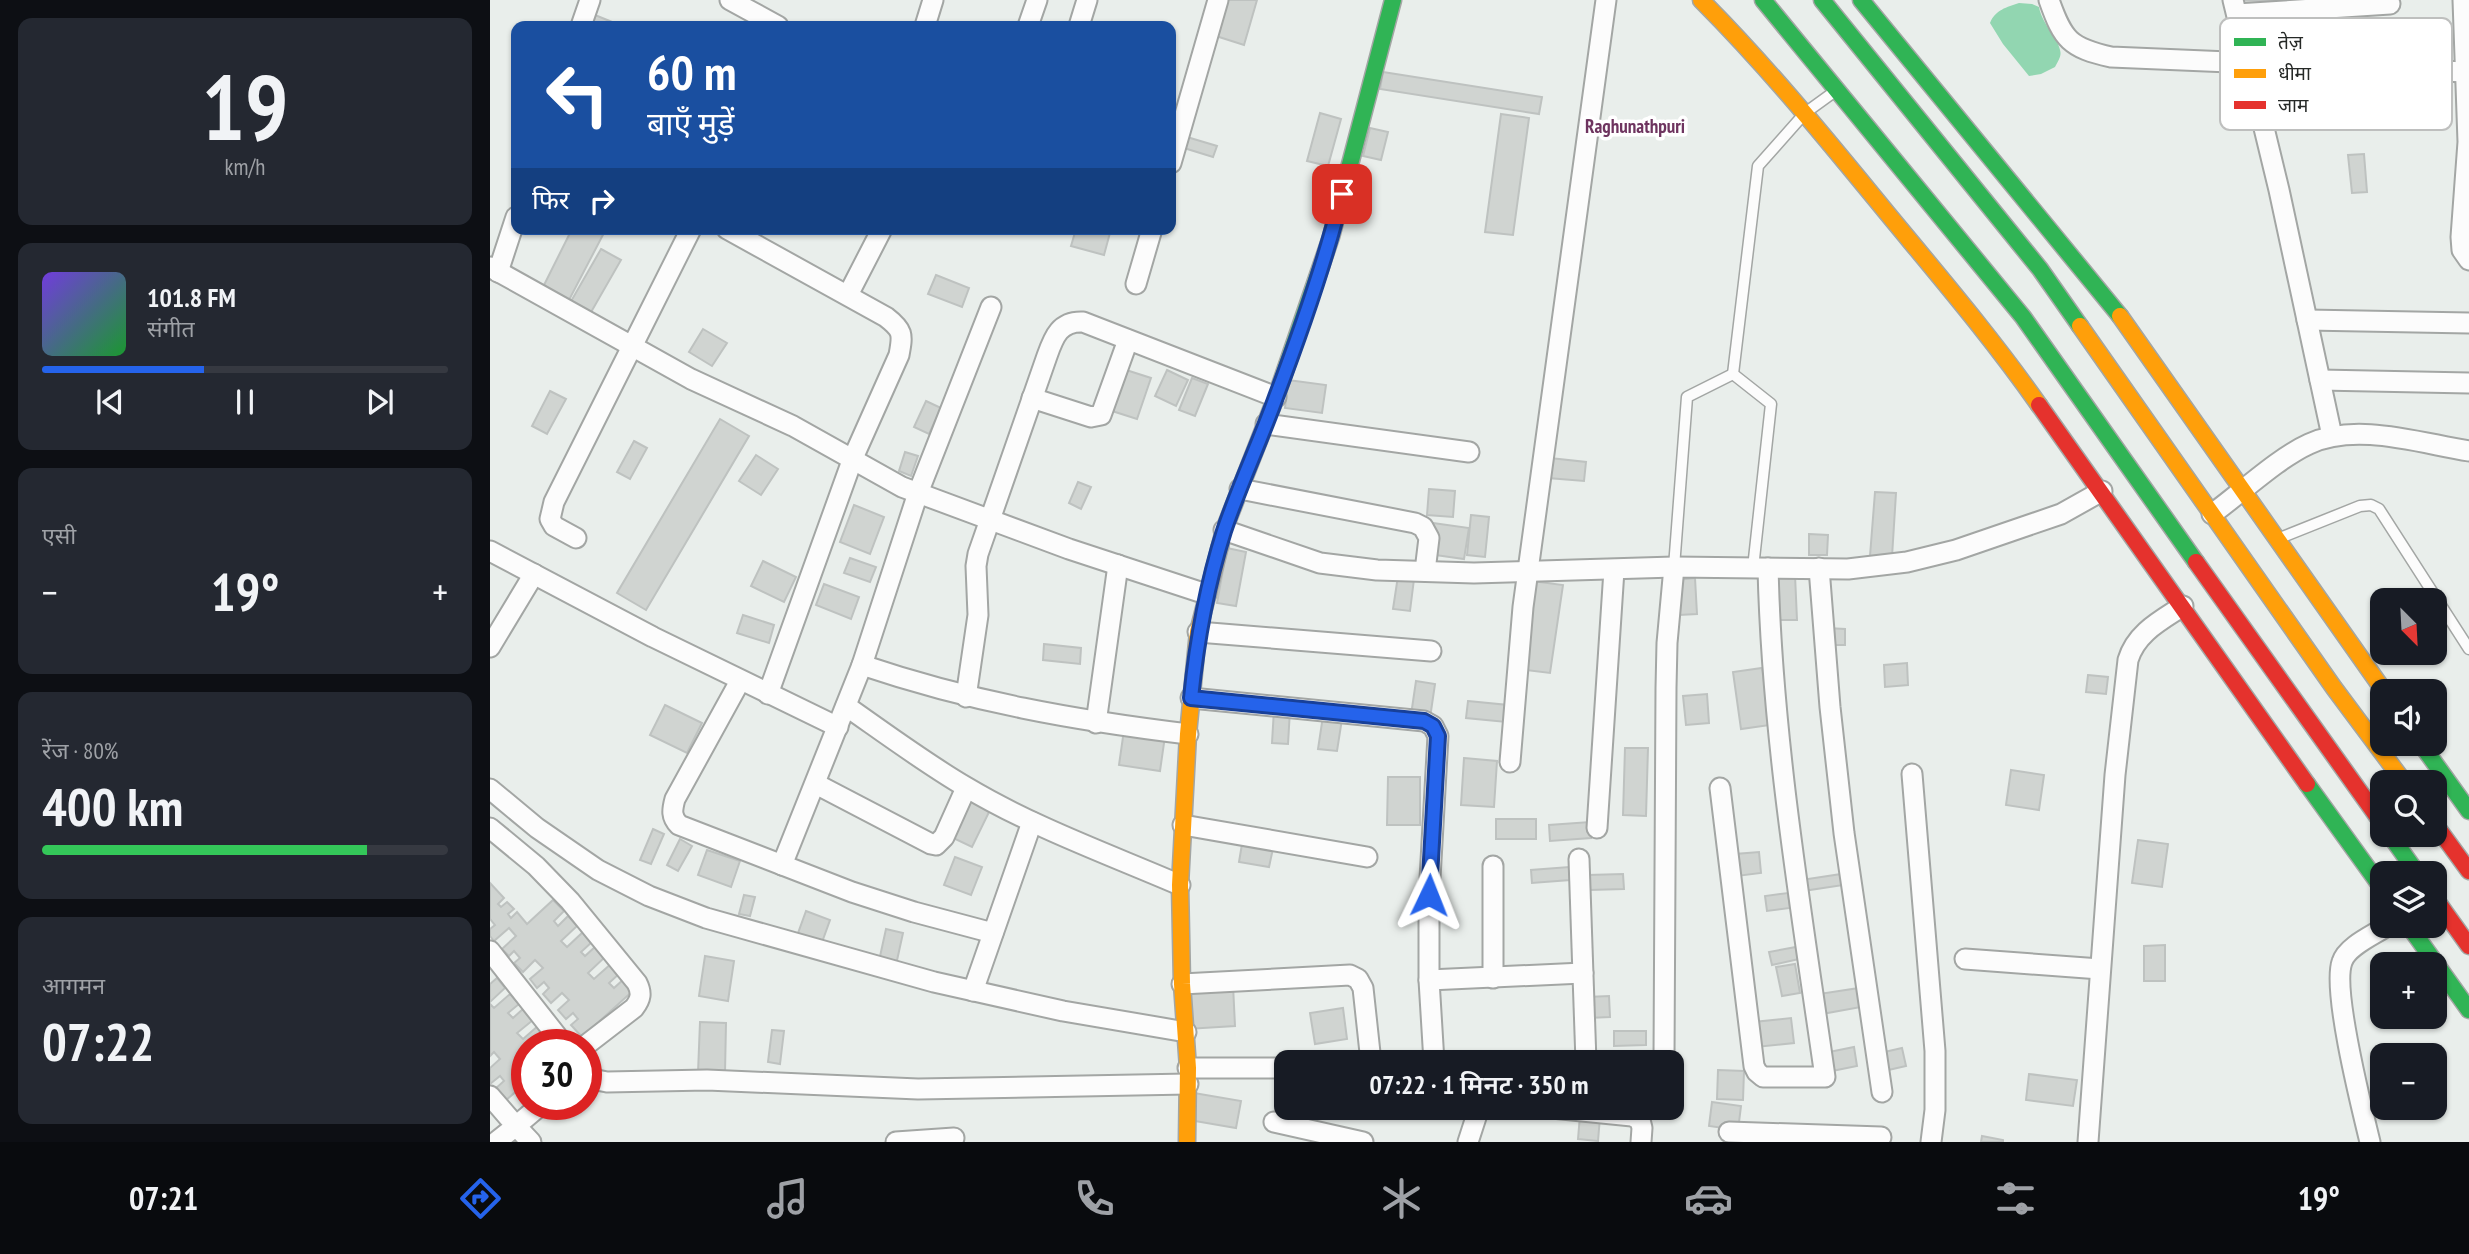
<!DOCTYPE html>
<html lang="hi">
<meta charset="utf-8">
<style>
:root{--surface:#171b24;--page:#242831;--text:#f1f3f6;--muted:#9ea1a6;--line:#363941;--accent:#2563eb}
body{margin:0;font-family:"PT Sans Narrow","Noto Sans Devanagari",sans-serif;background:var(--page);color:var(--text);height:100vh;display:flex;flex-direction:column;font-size:26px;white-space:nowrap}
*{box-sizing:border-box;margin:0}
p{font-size:23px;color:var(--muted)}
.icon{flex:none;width:38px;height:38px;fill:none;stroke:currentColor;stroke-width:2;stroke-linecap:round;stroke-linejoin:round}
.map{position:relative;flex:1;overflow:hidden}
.details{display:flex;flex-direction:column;gap:18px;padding:18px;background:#0d0f14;width:490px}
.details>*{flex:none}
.guide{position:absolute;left:21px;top:21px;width:665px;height:214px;border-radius:14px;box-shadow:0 2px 5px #0004;background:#1a4fa0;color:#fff;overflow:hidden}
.needle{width:46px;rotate:156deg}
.tools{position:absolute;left:1880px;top:588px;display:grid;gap:14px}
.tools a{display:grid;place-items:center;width:77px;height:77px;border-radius:14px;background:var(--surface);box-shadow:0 2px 5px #0004;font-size:35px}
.speed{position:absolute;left:21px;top:1029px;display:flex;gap:14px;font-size:35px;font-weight:700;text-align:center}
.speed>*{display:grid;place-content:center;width:91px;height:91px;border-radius:50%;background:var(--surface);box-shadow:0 2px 5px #0004;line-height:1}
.speed .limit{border:10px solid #d22;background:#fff;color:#111}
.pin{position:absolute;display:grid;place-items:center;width:60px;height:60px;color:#fff;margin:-30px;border-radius:14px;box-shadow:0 4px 10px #0006}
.me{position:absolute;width:77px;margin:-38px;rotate:2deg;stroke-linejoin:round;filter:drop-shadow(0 0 5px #0008)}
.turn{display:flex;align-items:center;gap:24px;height:147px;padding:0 21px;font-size:32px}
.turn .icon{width:91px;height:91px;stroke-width:2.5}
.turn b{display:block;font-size:49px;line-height:60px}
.then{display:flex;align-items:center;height:66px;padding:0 21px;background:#0003;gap:14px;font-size:26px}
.big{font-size:52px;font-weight:600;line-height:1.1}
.details .widget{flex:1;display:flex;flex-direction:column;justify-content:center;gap:10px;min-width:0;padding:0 24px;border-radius:14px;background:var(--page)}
.details .dial{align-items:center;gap:0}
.dial b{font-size:91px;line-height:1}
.song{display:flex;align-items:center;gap:21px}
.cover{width:84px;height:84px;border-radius:10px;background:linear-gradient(135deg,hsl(260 70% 55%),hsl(130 70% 35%))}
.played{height:7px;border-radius:4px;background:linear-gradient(90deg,var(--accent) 40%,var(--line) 40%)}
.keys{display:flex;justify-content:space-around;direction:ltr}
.heat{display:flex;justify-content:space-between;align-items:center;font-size:38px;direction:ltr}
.charge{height:10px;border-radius:5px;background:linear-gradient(90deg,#34c759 80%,var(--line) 0)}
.trip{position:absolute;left:784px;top:1050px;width:410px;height:70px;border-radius:14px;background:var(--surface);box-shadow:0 2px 5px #0004;font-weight:600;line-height:70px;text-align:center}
.menu{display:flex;height:112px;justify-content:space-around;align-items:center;background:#090b0e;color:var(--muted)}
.menu .icon{width:49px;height:49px}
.menu .current{color:var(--accent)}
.menu b{font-size:32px;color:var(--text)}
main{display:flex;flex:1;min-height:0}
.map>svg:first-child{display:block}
.water{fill:#92d6b1}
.building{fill:#d0d4d1;stroke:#bec2c0;stroke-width:2}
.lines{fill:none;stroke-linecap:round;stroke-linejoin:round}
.lane-casing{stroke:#a3a6a4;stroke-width:13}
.street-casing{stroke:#a3a6a4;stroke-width:23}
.fast-casing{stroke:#a3a6a4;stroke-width:19}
.slow-casing{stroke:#a3a6a4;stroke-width:19}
.jam-casing{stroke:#a3a6a4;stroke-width:19}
.lane{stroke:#fcfcfc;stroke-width:10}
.street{stroke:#fcfcfc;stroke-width:19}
.fast{stroke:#30b455;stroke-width:16}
.slow{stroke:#ff9f0a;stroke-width:16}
.jam{stroke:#e5322d;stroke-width:16}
.route-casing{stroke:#184099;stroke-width:18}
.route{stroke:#2563eb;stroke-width:12}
.labels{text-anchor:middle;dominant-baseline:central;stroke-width:7;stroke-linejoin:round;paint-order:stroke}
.neighbourhood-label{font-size:19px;font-weight:bold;fill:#6e345f;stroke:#fff}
.key{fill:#fff;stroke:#bebfbe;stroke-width:2}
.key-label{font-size:19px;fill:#262927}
</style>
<main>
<section class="details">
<div class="widget dial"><b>19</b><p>km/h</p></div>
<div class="widget">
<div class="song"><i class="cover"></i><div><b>101.8 FM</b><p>संगीत</p></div></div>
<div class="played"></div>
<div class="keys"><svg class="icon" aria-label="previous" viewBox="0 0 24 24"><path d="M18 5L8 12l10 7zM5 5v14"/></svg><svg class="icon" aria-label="pause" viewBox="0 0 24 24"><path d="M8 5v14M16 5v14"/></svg><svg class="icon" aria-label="next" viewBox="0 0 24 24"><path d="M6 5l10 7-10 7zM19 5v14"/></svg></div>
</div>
<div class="widget"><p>एसी</p>
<div class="heat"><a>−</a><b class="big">19°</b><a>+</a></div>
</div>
<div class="widget"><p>रेंज · 80%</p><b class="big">400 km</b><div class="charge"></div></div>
<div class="widget"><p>आगमन</p><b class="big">07:22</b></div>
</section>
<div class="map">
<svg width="1979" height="1142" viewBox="0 0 1979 1142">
<rect width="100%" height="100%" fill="#e9eeeb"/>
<path class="water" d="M1529 3 1542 4 1549 7C1552 24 1568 38 1570 50 1572 56 1568 61 1565 67L1551 74 1539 76 1513 44 1500 23C1505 10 1517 7 1529 3Z"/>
<g class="building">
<path d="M737 0H767L754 45 726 36Z"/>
<path d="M1746 0H1785V3L1747 9Z"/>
<path d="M100 13 132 26H94Z"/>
<path d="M893 72 1052 97 1049 114 890 89Z"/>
<path d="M830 113 851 119 838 166 817 161Z"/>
<path d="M1011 114 1039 118 1023 235 995 232Z"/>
<path d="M880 128 898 132 891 160 873 156Z"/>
<path d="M697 137 727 146 723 157 694 148Z"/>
<path d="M1874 154 1877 192 1862 193 1858 155Z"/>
<path d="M82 229H116L79 300 53 287Z"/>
<path d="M586 229H621L614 255 581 246Z"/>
<path d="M111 249 131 260 100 314 80 303Z"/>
<path d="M446 275 479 288 472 307 438 294Z"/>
<path d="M213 329 237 343 222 366 199 352Z"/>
<path d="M633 369 661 378 647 419 619 410Z"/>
<path d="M677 370 698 380 686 406 665 396Z"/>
<path d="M702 378 718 384 705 416 689 410Z"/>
<path d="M798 380 836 385 832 413 795 408Z"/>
<path d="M60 391 76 399 57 434 42 426Z"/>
<path d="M436 401 451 408 439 434 424 427Z"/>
<path d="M230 419 259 436 156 610 127 593Z"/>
<path d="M144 441 157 448 140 479 127 472Z"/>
<path d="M415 452 428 456 421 476 409 471Z"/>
<path d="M266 455 288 469 271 495 249 481Z"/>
<path d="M1060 458 1096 462 1094 481 1058 478Z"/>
<path d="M588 482 601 487 591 509 579 503Z"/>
<path d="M939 489 965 491 963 517 937 515Z"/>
<path d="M1385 492 1406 493 1402 557 1380 556Z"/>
<path d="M364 505 394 517 380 554 350 542Z"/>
<path d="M981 515 999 517 995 557 977 555Z"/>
<path d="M943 523 979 528 974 559 938 554Z"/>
<path d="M1319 534 1338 535 1337 555H1319Z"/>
<path d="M737 548 756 552 746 606 727 603Z"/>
<path d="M360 558 386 567 380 582 354 573Z"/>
<path d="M273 561 306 577 294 602 261 586Z"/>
<path d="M1305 575 1307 620H1288L1286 576Z"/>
<path d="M908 576 924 579 920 611 903 609Z"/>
<path d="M1205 578 1207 614 1189 615 1186 580Z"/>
<path d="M1042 581 1073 585 1060 673 1029 669Z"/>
<path d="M334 584 369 597 361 619 326 605Z"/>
<path d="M253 615 284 625 279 643 247 633Z"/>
<path d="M1337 628 1355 629V645H1337Z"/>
<path d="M554 644 591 648 590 664 553 660Z"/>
<path d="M1417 663 1418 685 1395 687 1394 665Z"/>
<path d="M1272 668 1280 725 1251 729 1243 672Z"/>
<path d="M1598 675 1618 677 1616 694 1596 692Z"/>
<path d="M926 681 945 684 940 718 921 715Z"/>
<path d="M1217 694 1219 723 1196 725 1193 696Z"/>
<path d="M978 701 1018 705 1016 722 976 718Z"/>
<path d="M175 705 212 723 197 753 160 735Z"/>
<path d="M784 709 800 710 798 744 782 743Z"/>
<path d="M833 716 852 719 847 751 828 749Z"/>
<path d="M634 730 675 736 670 771 629 765Z"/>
<path d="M1135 748H1158L1156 816 1133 815Z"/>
<path d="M974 758 1007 761 1004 807 971 805Z"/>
<path d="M1521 770 1554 775 1549 810 1516 805Z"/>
<path d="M898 777H930V825H897Z"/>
<path d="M478 797 501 808 482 847 459 836Z"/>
<rect x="1006" y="819" width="40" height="20"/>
<path d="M1100 822 1101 838 1060 841 1059 825Z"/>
<path d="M163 829 174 834 161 864 150 860Z"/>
<path d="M753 838 784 844 779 867 749 862Z"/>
<path d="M190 839 202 846 188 871 177 865Z"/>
<path d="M1648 840 1678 844 1672 887 1642 883Z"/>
<path d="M217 850 250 861 241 887 208 875Z"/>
<path d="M1269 852 1271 873 1247 876 1245 854Z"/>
<path d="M465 857 492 867 481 895 454 885Z"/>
<path d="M1079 867 1080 880 1042 883 1041 870Z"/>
<path d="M1358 873 1360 884 1313 891 1311 880Z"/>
<path d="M1133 874 1134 889 1099 890 1098 875Z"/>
<path d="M0 883 14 898 8 904 11 907 17 902 24 909 18 914 21 918 27 912 37 924 63 900 74 911 64 921 68 926 78 916 87 926 71 941 77 947 93 932 102 942 91 952 95 956 106 946 115 957 98 973 104 979 122 963 130 973 119 983 124 988 135 978 145 989 92 1037 81 1025 88 1019 83 1013 76 1019 68 1010 79 1000 72 993 61 1003 53 994 59 988 54 982 47 988 40 979 53 968 45 960 33 972 24 963 30 958 24 951 19 956 12 949 26 936 19 928 4 941 0 936V929L5 925 0 919Z"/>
<path d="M1298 893 1300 908 1277 911 1275 896Z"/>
<path d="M254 895 265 897 260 916 249 914Z"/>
<path d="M316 911 340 920 331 945 307 936Z"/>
<path d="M396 929 413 933 406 965 389 961Z"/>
<path d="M1675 945V981H1654V946Z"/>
<path d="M1306 947 1309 959 1282 965 1279 952Z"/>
<path d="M215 956 244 961 238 1001 209 996Z"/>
<path d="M1305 964 1310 993 1292 996 1286 967Z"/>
<path d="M7 978 15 988 0 1002V984Z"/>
<path d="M743 985 745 1026 697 1029 694 988Z"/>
<path d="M1369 988 1371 1007 1332 1014 1329 994Z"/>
<path d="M20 994 29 1004 18 1013 23 1018 33 1009 43 1020 27 1033 33 1039 48 1026 57 1036 46 1045H37V1065L32 1068 37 1074V1082L15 1101 5 1089 14 1081 10 1076 0 1084V1068L10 1059 4 1052 0 1056V1004L4 1008Z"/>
<path d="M1119 996 1120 1017 1098 1018 1097 997Z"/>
<path d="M853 1008 857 1039 825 1044 820 1013Z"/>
<path d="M1301 1018 1304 1043 1266 1047 1264 1022Z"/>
<path d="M210 1022 236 1023 235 1073H208Z"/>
<path d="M282 1030 294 1031 290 1064 278 1062Z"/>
<path d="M1124 1031H1156V1045L1124 1046Z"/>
<path d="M1364 1047 1367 1066 1342 1071 1339 1052Z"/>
<path d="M1412 1048 1416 1066 1394 1071 1390 1053Z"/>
<path d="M1153 1055V1062H1123V1056Z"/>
<path d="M1228 1070 1254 1071 1253 1100 1227 1099Z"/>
<path d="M1539 1074 1587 1080 1583 1106 1536 1100Z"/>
<path d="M704 1093 751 1101 746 1128 699 1120Z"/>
<path d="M1222 1102 1251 1106 1248 1130 1219 1126Z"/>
<path d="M1090 1115 1110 1117 1108 1141 1088 1139Z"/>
<path d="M1492 1136 1513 1140V1142H1491Z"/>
</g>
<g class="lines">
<g class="lane-casing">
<g id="lane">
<path d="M1790 538 1870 506 1881 505 1889 509 1979 649"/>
<path d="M1184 567 1197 397 1243 374"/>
<path d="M1263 568 1281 404 1243 374 1268 166 1315 113 1344 92"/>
</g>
</g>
<g class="street-casing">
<g id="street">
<path d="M240 0 288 26"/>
<path d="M1559 0C1573 40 1580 48 1621 57L1976 72"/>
<path d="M1743 0 1789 190 1842 436"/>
<path d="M1973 0 1978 142 1971 237 1972 250 1979 260"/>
<path d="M1747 14 1900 4"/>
<path d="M91 26 100 0"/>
<path d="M435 26 443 0"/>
<path d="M538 26 547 0"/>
<path d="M589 26 597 0"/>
<path d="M681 163 728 0"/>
<path d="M237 229 396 317C413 330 413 334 409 355L363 458 278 694"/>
<path d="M0 267 201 379 303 426 412 487 579 549 716 594"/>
<path d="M8 272 26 217"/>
<path d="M646 284 662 229"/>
<path d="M358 295 392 229"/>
<path d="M1817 320 1979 323"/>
<path d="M1830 380 1979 383"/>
<path d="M542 398 601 417 611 415 638 340"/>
<path d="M776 424 979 452"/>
<path d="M750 489 925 523 933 527 939 538 935 571"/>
<path d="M1722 514C1751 493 1788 458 1819 444 1866 422 1929 443 1979 451"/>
<path d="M734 530 830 563 887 570 984 573 1184 567 1358 569 1417 562 1466 550 1571 514 1612 491"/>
<path d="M86 538 64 526 60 519 64 502 201 229"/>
<path d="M0 551 163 637 348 727"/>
<path d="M1329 568 1340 707 1354 833 1392 1092"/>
<path d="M708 632 941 651"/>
<path d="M0 647 44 574"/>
<path d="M372 665C482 702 583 720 698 734"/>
<path d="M250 681 185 799C182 810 181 817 189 825L362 892 424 912 503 933"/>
<path d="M476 697 488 615 486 566 488 554 557 356C564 336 570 321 593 322L786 397"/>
<path d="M701 698 934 721 943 726 948 736 939 896V980L944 1062"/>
<path d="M356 706C396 734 435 763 476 787 543 827 618 854 690 885"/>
<path d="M606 723 628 565"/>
<path d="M1020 762 1033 607 1116 0"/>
<path d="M1422 774 1445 1051V1110L1441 1142"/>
<path d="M326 784 441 844 446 845 454 837 476 788"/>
<path d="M1230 788 1264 1066 1267 1072 1273 1077H1335C1311 908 1282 738 1278 568"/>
<path d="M0 789 47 828 108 870 159 896 216 918 444 982 573 1011 696 1032"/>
<path d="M693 825 877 857"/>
<path d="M0 828 46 866 80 901 147 983C152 993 151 999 144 1008L96 1045"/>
<path d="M1107 828 1124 570"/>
<path d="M1089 859 1096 1062"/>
<path d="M292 865 372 665 428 493 501 307"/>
<path d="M0 951 74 1045"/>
<path d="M1475 959 1610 969"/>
<path d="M1003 978V866"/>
<path d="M939 980 1093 973"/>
<path d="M692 984 860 975 868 979 873 988 881 1062"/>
<path d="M483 991 542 822"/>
<path d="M1172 1062 1174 1058 1176 688 1177 643 1184 567"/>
<path d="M698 1068H796"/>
<path d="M96 1073 102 1079 117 1082 217 1080 428 1089 698 1084"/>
<path d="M0 1096 26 1126 6 1142"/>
<path d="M1062 1108 1142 1116 1150 1120 1152 1128 1151 1142"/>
<path d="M784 1122 873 1142"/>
<path d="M1239 1132 1391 1137"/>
<path d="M41 1142 26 1126 52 1104"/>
<path d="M406 1142 464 1138"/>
<path d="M978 1142 989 1108"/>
<path d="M1598 1142 1625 775 1638 660C1646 633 1670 621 1693 606"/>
<path d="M1880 1142C1872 1109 1842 990 1852 962 1857 946 1884 935 1897 926"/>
</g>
</g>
<g class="fast-casing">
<g id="fast">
<path d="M1273 0 1533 317 1706 562"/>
<path d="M1332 0 1550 269 1590 326"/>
<path d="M1371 0 1630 316"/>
<path d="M730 546 734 530 786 397 841 237 903 0"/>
<path d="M1931 744 1979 811"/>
<path d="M1817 784 1892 888"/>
<path d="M1900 835 1927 873"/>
<path d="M1919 926 1979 1010"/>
</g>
</g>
<g class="slow-casing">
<g id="slow">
<path d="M1211 0C1278 67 1337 140 1397 213 1449 276 1502 338 1549 405"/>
<path d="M1630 316 1894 691"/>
<path d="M1590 326 1844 688 1914 782"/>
<path d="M697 1142 698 1068 692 984 690 885 698 734 708 632 730 546"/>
</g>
</g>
<g class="jam-casing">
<g id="jam">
<path d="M1549 405 1817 784"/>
<path d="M1706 562 1892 823"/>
<path d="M1944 823 1979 871"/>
<path d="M1944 897 1979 946"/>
</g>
</g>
<use href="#lane" class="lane"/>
<use href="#street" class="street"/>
<use href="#fast" class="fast"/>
<use href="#slow" class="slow"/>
<use href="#jam" class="jam"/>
</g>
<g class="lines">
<g class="route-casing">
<path id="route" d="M852 194C835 263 811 331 786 397 770 442 749 486 734 531 716 588 707 639 701 698L934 721 943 726 948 736 939 895"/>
</g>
<use href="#route" class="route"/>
</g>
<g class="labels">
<g class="neighbourhood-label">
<text x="1145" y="126">Raghunathpuri</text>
</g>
</g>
<rect x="1730" y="18" width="232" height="112" rx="10" class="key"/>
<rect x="1744" y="38" width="32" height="8" fill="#30b455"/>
<rect x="1744" y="69" width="32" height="9" fill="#ff9f0a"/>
<rect x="1744" y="101" width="32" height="8" fill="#e5322d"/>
<g class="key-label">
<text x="1788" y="49">तेज़</text>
<text x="1788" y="80">धीमा</text>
<text x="1788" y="112">जाम</text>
</g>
</svg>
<div class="tools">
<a><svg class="needle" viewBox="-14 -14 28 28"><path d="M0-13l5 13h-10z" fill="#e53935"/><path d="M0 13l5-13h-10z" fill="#9ea1a6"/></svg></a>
<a><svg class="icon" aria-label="sound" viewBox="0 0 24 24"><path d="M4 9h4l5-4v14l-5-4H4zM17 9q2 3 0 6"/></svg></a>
<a><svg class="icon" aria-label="search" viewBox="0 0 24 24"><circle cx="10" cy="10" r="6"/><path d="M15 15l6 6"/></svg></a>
<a><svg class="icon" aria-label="layers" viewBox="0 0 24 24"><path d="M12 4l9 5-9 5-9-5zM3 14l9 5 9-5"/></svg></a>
<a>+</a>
<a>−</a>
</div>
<div class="speed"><div class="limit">30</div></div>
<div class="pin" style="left:852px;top:194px;background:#d93025"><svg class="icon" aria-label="arrive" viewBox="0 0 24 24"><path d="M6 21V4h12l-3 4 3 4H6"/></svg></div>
<svg class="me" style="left:939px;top:895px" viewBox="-20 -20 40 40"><path d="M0-17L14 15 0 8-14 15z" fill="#2563eb" stroke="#fff" stroke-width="4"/></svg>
<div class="trip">07:22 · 1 मिनट · 350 m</div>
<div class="guide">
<div class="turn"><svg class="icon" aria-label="left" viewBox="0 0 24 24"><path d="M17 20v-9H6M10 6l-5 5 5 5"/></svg><div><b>60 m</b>बाएँ मुड़ें</div></div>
<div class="then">फिर<svg class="icon" aria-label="right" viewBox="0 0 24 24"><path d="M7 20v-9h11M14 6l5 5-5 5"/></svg></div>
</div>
</div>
</main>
<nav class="menu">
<b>07:21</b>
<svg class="icon current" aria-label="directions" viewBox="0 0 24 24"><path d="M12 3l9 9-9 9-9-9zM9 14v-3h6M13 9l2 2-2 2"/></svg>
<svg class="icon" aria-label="music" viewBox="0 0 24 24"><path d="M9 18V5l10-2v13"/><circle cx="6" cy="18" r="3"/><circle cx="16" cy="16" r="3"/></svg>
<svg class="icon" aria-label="phone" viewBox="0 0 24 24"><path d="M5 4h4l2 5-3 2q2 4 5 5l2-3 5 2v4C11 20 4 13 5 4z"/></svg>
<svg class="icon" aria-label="climate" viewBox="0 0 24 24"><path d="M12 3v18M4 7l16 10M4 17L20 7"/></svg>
<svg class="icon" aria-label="car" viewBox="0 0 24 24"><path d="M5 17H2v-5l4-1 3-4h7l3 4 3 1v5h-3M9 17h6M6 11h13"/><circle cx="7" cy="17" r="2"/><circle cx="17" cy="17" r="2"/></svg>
<svg class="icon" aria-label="filters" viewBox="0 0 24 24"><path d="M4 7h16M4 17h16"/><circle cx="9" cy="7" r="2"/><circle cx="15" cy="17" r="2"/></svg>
<b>19°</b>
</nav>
